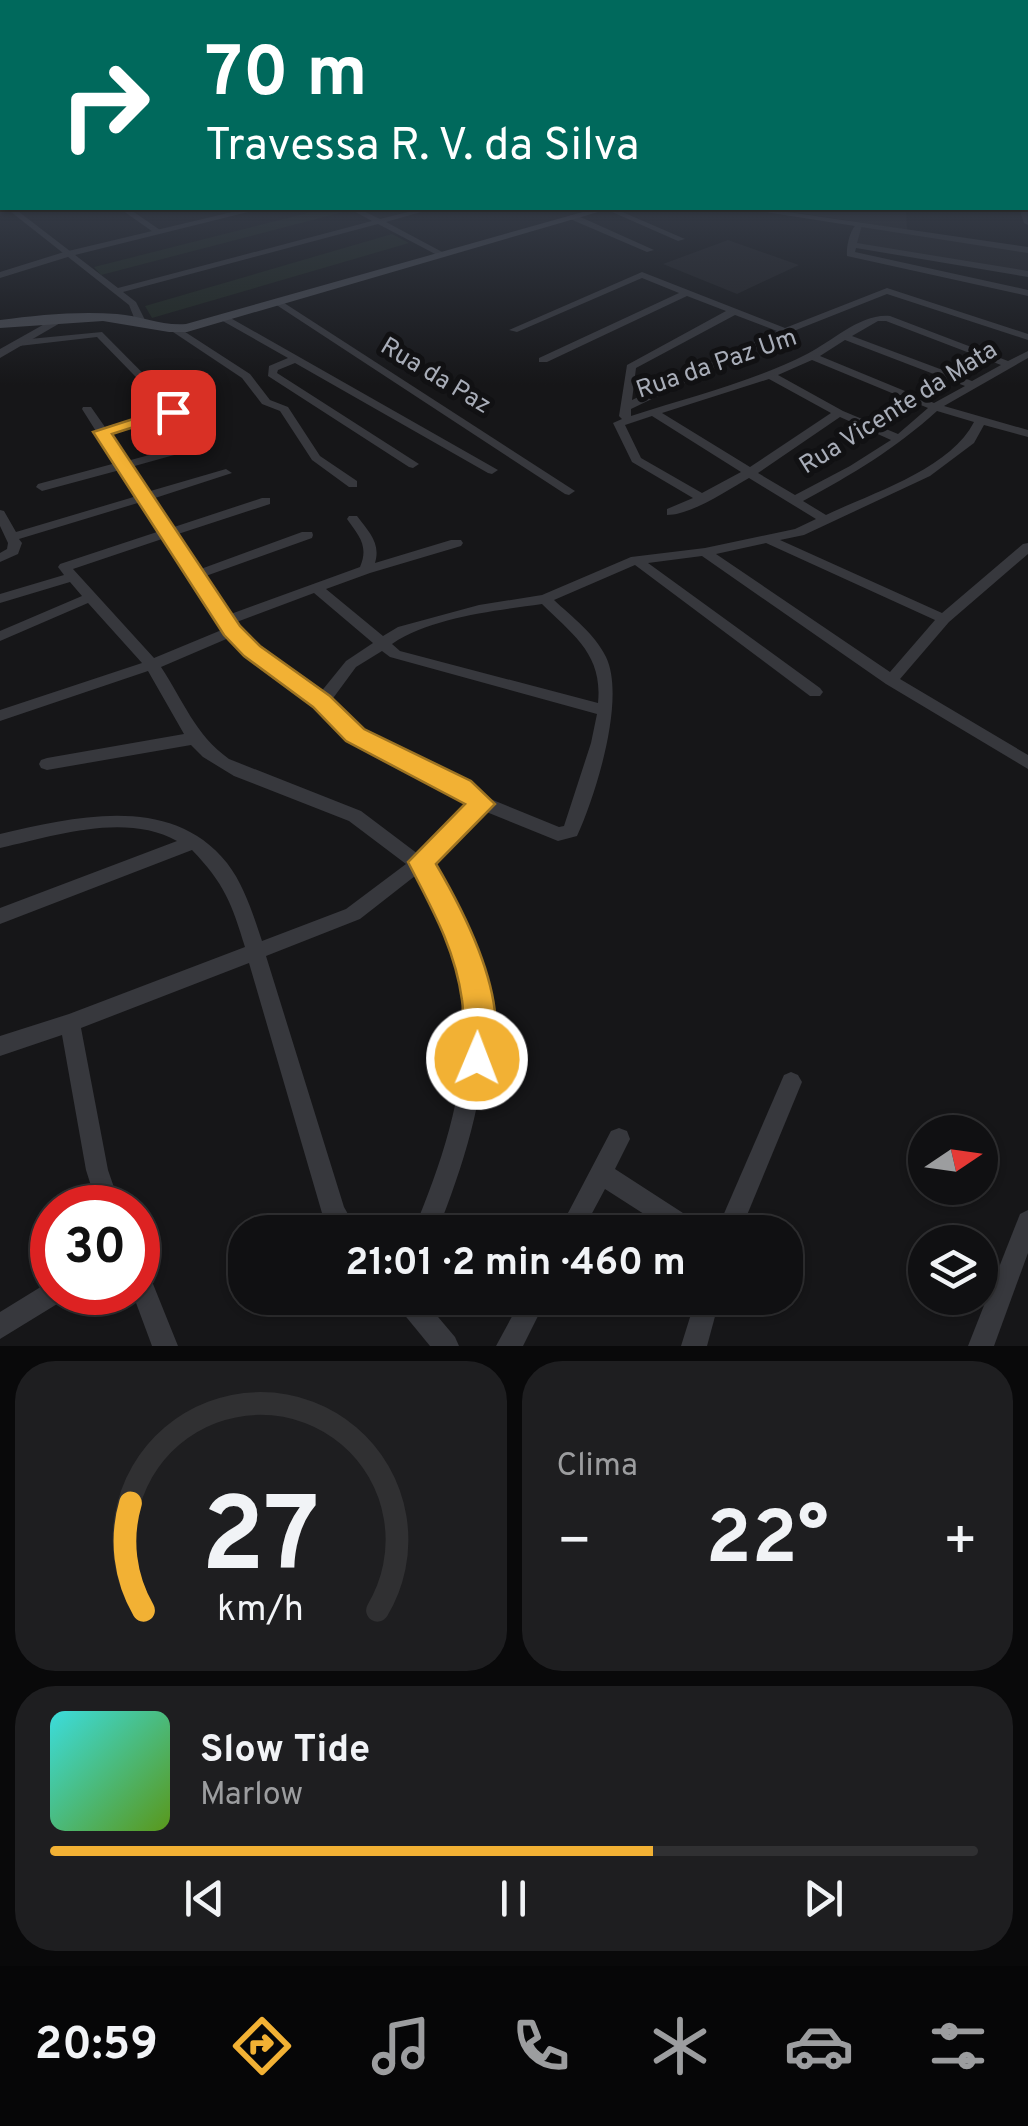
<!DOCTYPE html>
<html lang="pt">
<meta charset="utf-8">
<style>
:root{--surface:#101012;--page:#1e1e20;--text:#f1f3f6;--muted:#9c9d9f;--line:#303032;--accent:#f2b134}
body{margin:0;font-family:Overpass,sans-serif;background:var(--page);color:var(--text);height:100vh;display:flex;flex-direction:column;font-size:38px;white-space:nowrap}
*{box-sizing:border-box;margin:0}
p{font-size:32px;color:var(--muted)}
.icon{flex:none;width:55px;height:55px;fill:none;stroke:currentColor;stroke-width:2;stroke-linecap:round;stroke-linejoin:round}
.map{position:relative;height:1346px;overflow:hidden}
.details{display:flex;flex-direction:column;gap:15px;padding:15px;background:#09090a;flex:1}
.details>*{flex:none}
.banner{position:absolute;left:0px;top:0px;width:1030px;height:210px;box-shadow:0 2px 8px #0004,0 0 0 2px var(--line);background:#00695c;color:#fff;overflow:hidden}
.needle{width:65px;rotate:77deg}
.buttons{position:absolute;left:908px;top:1115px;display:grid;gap:20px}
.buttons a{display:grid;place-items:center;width:90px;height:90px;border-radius:50%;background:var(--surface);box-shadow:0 2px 8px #0004,0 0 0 2px var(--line);font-size:50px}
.speed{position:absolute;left:30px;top:1185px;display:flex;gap:20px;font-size:50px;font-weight:700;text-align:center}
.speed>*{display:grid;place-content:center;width:130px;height:130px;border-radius:50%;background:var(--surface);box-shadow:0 2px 8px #0004,0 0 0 2px var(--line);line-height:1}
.speed .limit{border:15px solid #d22;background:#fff;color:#111}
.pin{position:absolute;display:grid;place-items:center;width:85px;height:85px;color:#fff;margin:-42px;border-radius:20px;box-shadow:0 5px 15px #0006}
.me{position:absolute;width:110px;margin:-55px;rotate:1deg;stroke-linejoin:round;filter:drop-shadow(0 0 8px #0008)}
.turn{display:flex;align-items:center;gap:35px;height:210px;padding:0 40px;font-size:45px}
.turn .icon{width:130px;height:130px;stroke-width:2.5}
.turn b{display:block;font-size:70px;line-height:85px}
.big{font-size:75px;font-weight:700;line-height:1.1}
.details .tile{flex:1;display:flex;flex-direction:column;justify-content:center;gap:15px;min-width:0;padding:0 35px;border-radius:40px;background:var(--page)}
.details .dial{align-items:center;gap:0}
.dial svg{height:260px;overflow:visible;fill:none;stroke:var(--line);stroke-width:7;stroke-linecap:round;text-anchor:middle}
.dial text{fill:var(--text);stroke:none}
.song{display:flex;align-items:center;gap:30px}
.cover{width:120px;height:120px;border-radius:15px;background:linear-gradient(135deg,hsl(180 70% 55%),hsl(90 70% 35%))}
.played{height:10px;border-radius:5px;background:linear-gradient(90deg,var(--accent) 65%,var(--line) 65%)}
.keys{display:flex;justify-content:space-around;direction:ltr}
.heat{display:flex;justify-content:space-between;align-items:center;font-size:55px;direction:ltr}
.details .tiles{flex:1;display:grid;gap:15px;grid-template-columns:1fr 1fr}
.tile:last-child{grid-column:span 2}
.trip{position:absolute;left:228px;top:1215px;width:575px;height:100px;border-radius:40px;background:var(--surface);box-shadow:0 2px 8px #0004,0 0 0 2px var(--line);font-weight:700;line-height:100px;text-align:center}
.tabs{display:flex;height:160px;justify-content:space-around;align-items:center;background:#060607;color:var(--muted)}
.tabs .icon{width:70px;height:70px}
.tabs .active{color:var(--accent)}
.tabs b{font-size:45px;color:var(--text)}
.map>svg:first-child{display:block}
.built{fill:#222225}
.green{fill:#1e261f}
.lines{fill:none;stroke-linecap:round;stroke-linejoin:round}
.minor{fill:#37383d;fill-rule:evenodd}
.tertiary{fill:#37383d;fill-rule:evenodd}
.secondary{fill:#45474d;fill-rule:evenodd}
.route{fill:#f2b134;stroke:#9d7322;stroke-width:2.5}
.labels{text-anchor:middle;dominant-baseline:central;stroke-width:10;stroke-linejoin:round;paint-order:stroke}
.far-street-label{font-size:25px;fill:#a8adb8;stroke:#111113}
</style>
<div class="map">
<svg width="1028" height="1346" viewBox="0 0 1028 1346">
<rect width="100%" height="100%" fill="#161618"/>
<g class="built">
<path d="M769 208H906L907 230Z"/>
<path d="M858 225 1028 250V274L851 245Z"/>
<path d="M728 240 799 265 737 294 663 264Z"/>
</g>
<g class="green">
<path d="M327 208 347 211 101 275 94 267Z"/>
<path d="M392 234 409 243 152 318 145 306Z"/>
</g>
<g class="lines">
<g class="minor">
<rect x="0" y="197" width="2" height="3"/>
<path d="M6 208H14L118 288 372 221 348 208H357L380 219 424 208H435L386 222 446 254 439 256 378 224 123 292 136 302 145 320 140 323 135 320 129 305Z"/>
<path d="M119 208H128L163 232 156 234Z"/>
<path d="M603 208H613L685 239 678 241Z"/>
<path d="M1019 208H1027L1028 225 1024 223Z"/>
<path d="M570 215H576L654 250 647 252 570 219Z"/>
<path d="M858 223 862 225 857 243 1028 271V277L856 248 855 252 1028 290V296L847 256C846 247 850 228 858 223Z"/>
<path d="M642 272 785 328 887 288 1028 334V340L887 294 786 334 631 409V416C690 397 752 382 807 354 833 341 861 313 890 316L1008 361 1028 351V358L944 406 1028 430V437L984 425 974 443 930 476 804 535 780 540 942 613 1023 544 1028 543V554L949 622 900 679 1028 755V769L886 684 702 556 648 563 820 688 823 692 820 696H810L635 565 554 600C572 617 595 634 606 657 626 698 596 795 577 836L558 841 484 811 428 866C520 978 485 1111 437 1232H413C448 1148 475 1063 460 972 456 948 448 921 435 900 429 892 422 884 415 876L360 919 266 956 344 1207 358 1232H333L322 1213 249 963 81 1028 108 1170 121 1208H98L86 1170 62 1035 0 1056V1036L69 1014 245 947C232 904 224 883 192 850L0 924V908L177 841C125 812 54 836 0 848V834C75 817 171 793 227 863 244 885 253 914 262 941L346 909 406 864 349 821 234 776 203 757 191 745 47 770 41 768 39 764 41 760 47 758 184 734 148 671 0 721V710L142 663 88 603 0 641V631L82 596 70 582 0 603V594L64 575 58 567 60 564 160 531 141 502 19 539 22 543 18 554 0 562V553L7 549 8 543 0 526V510L4 511 16 532 137 496 120 470 42 491 36 487 38 484 116 463 82 409 83 407H91L105 427 167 409 97 337 19 346 14 343 19 340 102 332 210 441V445L131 467 147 492 226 469 232 473 152 499 171 528 262 498H270V504L175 535 198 570 302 532H312L313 535 312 538 203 577 228 615 360 567C369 546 359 536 347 519L349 516H357C369 532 381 543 375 563L451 540H461L463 543 461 546 370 573 326 589 383 636 398 627 479 605 542 595 631 557 705 548 795 529 816 519 749 478C728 490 691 515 667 515V509L693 498 632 462 613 423 622 419 619 416 627 365 726 311 687 296 547 362H539V358L679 293 642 278 517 332 509 330ZM735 315 777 331 632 400 636 368ZM878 321H886L1001 365 972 381 852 336ZM845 340 965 386 934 403 820 356ZM812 360 928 408 898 434 843 411 778 375ZM769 379 831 413 750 467 662 413ZM937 411 974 422C950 469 872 493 826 515L803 501C853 474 895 449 937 411ZM172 415 198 442 127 461 109 433ZM652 416 741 472 702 493 641 458 625 425ZM840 417 891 440 850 466 795 495 758 473ZM165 538 224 629 154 658 73 569ZM766 543 935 620 890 672 716 554ZM314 593 373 643 346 661 320 693 257 648 234 623ZM542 604C573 635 603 654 598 703L400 651 392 644C432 617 495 611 542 604ZM231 637 247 654 317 706 349 739 456 792 471 804 418 854 361 811 229 759C195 735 183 700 161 667ZM382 651 390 657 597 714 591 743 564 826 559 827 488 798 468 784 361 731 331 701 356 667Z"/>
<path d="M278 299 575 491 569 495 565 494 275 304 273 302Z"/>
<path d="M221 316H227L498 470 492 474 488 473 295 363 278 370 277 373 419 464 413 468 409 467 268 376 269 366 288 358 221 320Z"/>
<path d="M173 328H179L250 374 270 400 288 407 320 456 357 481V487H349L312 460 280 411 262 404 242 378 173 332Z"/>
<path d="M791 1072 798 1075 802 1082 740 1232H716L784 1075Z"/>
<path d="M619 1128 627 1131 630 1139 615 1169 700 1224 704 1232H672L605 1189 582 1232H558L611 1131Z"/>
<path d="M1028 1210V1253L994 1346H968L1020 1214Z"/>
<path d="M138 1266 147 1269 178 1346H152L132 1292H138Z"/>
<path d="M52 1280V1292H65L62 1301 0 1339V1312Z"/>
<path d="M395 1298H422L455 1337 459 1346H430L398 1307Z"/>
<path d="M522 1298H547L523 1346H496Z"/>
<path d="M696 1298H720L707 1346H681Z"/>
</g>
<g class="tertiary">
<path d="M249 208H264L71 256 0 278V272L64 252Z"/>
<path d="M740 208H760L1028 247V253Z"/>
<path d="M57 317 67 319 0 358V349Z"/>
</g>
<path class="secondary" d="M597 208H612L187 332H169L103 321 0 328V320C38 315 78 311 117 314 141 316 162 326 186 324Z"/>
</g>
<linearGradient id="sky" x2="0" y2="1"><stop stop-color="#0c0c0d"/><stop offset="0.51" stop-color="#363c48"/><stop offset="1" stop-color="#363c48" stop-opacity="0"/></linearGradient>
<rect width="1028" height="385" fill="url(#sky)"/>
<path class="route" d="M167 408 181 412 112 434 240 626 260 646 330 696 364 729 471 781 495 804 436 864C466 915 515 1009 488 1069L477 1073 466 1069C456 1047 466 1023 462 1000 455 948 431 907 408 862L465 804 346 741 313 707 244 656 224 635 93 432Z"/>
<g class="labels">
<g class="far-street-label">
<text transform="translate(717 365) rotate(-19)">Rua da Paz Um</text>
<text transform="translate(435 377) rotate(31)">Rua da Paz</text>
<text transform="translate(899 409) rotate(-32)">Rua Vicente da Mata</text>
</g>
</g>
</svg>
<div class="buttons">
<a><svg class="needle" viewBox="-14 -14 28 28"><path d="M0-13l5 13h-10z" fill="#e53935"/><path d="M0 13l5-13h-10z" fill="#9c9d9f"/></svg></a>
<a><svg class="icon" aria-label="layers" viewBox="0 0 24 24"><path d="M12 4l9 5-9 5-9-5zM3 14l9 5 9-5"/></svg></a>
</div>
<div class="speed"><div class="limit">30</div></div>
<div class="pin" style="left:173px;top:412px;background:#d93025"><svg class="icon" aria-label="arrive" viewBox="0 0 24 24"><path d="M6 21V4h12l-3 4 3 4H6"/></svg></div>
<svg class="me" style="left:477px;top:1059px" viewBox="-20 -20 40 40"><circle r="17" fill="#f2b134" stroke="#fff" stroke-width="3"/><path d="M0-11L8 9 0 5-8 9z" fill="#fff"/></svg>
<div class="trip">21:01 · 2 min · 460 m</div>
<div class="banner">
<div class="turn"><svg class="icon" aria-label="right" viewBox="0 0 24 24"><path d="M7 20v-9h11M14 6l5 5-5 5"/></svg><div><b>70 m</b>Travessa R. V. da Silva</div></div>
</div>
</div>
<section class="details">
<div class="tiles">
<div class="tile dial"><svg viewBox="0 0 100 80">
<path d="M14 69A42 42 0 1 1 86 69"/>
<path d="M14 69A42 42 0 0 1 10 36" stroke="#f2b134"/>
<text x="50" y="56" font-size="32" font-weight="700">27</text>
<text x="50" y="72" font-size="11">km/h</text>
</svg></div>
<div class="tile"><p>Clima</p>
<div class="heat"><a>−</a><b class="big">22°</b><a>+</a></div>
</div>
<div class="tile">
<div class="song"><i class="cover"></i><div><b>Slow Tide</b><p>Marlow</p></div></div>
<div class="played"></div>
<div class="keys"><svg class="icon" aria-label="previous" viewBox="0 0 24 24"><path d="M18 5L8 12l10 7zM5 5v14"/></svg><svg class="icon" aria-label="pause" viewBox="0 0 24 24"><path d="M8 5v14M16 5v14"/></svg><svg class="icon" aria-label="next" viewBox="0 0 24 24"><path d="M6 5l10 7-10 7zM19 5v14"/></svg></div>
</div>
</div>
</section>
<nav class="tabs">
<b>20:59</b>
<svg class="icon active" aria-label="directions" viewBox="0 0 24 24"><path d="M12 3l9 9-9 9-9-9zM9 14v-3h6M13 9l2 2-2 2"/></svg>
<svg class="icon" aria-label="music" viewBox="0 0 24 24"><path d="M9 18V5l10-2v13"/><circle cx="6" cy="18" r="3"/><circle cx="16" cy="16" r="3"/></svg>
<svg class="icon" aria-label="phone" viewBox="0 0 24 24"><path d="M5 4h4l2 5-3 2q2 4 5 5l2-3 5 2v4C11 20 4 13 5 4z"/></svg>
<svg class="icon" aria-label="climate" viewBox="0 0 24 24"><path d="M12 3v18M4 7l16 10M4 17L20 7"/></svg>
<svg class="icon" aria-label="car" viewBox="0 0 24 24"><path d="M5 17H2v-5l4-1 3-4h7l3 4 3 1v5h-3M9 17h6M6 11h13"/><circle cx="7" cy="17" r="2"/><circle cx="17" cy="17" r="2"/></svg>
<svg class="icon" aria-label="filters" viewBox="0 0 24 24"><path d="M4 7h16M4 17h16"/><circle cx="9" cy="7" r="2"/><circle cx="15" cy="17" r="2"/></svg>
</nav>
